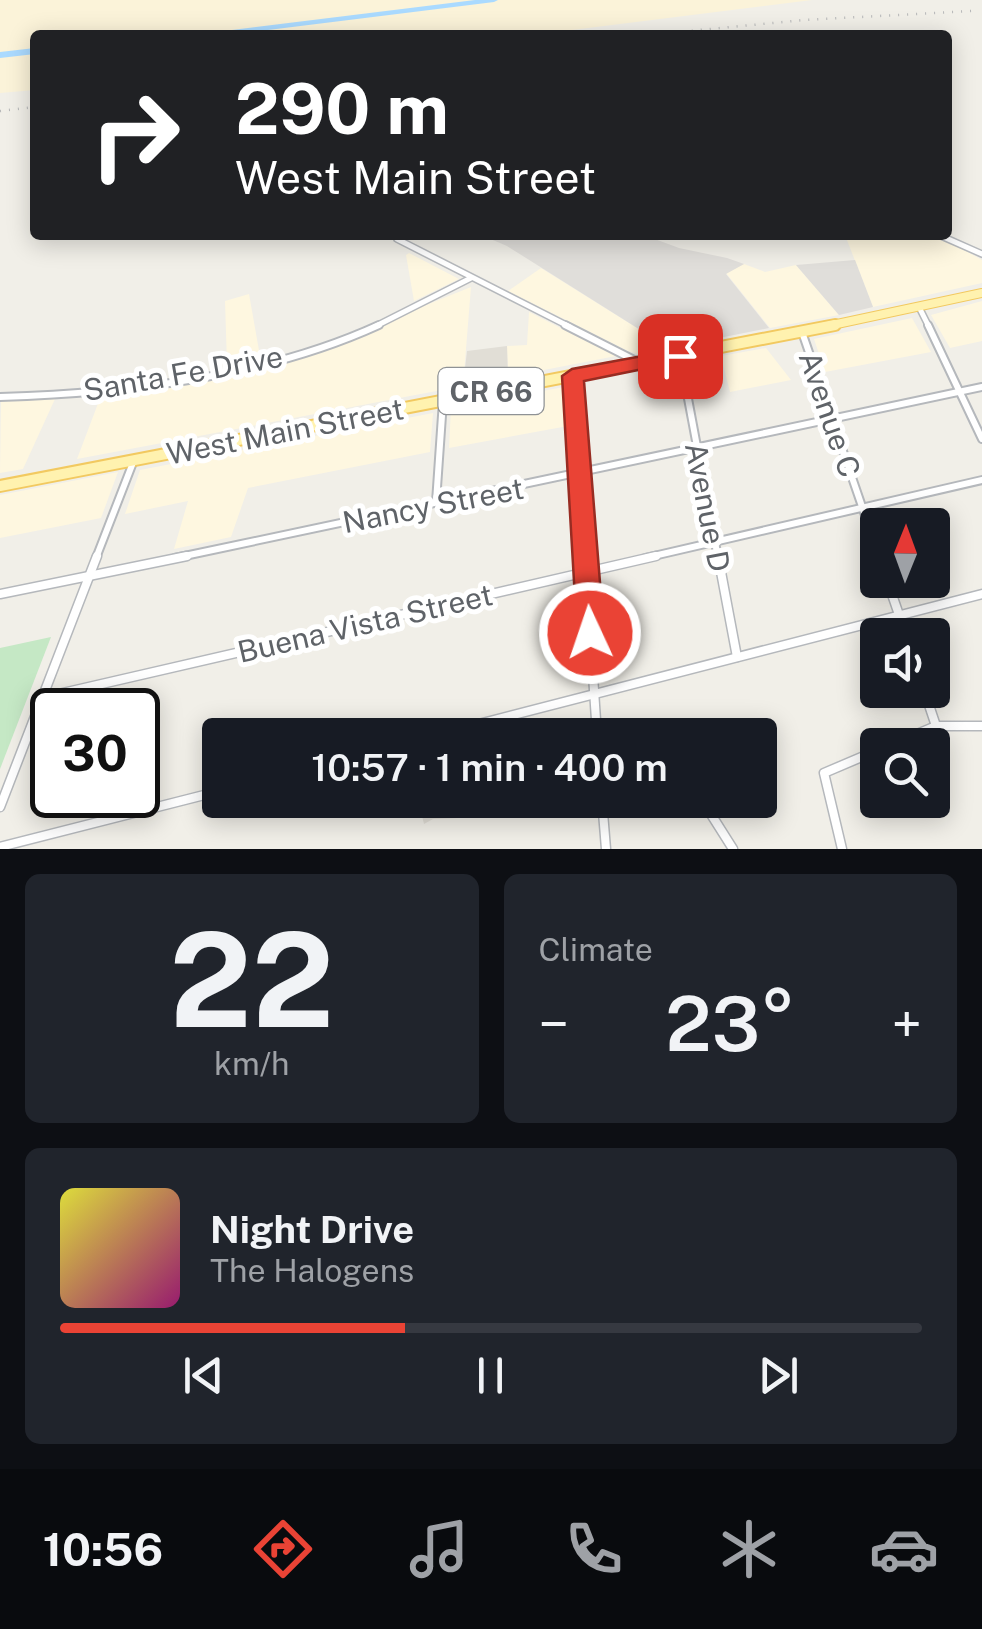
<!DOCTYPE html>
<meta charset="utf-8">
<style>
:root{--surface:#171b24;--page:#20242c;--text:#f1f3f6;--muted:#9ea1a6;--line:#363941;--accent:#ea4335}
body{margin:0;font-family:"Public Sans",sans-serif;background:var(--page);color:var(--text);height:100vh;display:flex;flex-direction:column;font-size:38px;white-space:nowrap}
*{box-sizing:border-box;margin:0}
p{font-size:32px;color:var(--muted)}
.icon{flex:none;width:55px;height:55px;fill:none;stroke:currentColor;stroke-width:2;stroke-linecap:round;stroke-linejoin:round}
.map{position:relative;height:849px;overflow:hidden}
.drawer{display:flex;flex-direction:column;gap:25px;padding:25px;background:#0d0f14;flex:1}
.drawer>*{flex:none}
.guide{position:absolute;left:30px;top:30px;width:922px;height:210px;border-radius:10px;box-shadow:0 5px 25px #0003;background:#202124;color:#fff;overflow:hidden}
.needle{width:65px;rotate:1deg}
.tools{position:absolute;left:860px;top:508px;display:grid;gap:20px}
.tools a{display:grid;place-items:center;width:90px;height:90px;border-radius:10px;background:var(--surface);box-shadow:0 5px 25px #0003;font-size:50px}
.speed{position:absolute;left:30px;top:688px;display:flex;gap:20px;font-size:50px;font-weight:700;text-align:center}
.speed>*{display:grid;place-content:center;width:130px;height:130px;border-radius:50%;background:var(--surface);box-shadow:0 5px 25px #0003;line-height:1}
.speed .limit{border:5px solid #111;border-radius:15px;background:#fff;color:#111}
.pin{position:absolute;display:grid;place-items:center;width:85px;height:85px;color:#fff;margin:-42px;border-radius:20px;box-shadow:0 5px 15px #0006}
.me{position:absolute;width:110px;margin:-55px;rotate:357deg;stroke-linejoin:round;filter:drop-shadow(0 0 8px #0008)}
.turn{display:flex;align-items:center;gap:35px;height:210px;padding:0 40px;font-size:45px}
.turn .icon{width:130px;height:130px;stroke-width:2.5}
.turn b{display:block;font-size:70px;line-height:85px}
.big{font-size:75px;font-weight:600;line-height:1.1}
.drawer .card{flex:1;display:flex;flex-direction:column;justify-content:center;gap:15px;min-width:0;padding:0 35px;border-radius:15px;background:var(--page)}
.drawer .dial{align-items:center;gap:0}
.dial b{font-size:130px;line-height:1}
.song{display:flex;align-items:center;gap:30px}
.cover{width:120px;height:120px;border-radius:15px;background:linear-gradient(135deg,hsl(60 70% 55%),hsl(320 70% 35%))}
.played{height:10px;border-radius:5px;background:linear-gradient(90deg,var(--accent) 40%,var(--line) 40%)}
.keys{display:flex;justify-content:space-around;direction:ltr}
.heat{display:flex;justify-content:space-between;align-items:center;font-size:55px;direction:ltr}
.drawer .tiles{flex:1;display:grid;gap:25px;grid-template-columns:1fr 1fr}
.card:last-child{grid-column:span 2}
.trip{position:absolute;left:202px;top:718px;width:575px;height:100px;border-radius:10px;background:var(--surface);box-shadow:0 5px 25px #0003;font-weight:600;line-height:100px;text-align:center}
.tabs{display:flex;height:160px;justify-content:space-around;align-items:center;background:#090b0e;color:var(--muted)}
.tabs .icon{width:70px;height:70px}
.tabs .on{color:var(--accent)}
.tabs b{font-size:45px;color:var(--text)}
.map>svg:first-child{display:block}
.commercial{fill:#fef7e0}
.industrial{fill:#e0deda}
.education{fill:#e1ded6}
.green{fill:#c5e8c5}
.sand{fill:#fbf3d9}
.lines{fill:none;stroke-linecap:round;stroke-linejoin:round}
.river{fill:#aadaff;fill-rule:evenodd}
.street-far2-casing{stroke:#b5b8bc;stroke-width:8}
.street-far1-casing{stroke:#b5b8bc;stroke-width:10}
.street-casing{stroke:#b5b8bc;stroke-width:11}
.primary-far1-casing{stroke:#f2c960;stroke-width:10}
.primary-casing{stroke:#f2c960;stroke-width:14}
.street-far2{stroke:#fff;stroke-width:5}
.street-far1{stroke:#fff;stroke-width:6}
.street{stroke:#fff;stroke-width:8}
.primary-far1{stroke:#fff2af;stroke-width:8}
.primary{stroke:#fff2af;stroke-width:10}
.rail{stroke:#b6b7b8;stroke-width:2.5;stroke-dasharray:1 8;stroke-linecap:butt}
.route{fill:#ea4335;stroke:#982c22;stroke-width:2.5}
.labels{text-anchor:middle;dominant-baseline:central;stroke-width:10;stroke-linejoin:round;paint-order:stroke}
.shield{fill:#fff;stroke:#8f9295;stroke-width:2.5}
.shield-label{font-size:28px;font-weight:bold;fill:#5f6368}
.street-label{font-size:30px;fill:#5f6368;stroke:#fff}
</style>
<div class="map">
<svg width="982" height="849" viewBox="0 0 982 849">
<rect width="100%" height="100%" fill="#f1efe8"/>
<g class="commercial">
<path d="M845 235H922L946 240 982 260V283L873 307Z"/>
<path d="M409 253 459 279 414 301 406 255Z"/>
<path d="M744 264 765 272 796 265 839 315 770 328 726 273Z"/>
<path d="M541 268 669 348 638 354 628 351 508 291Z"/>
<path d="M471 287 463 386 77 459 102 393 277 365Z"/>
<path d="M249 294 260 356 227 364 225 301Z"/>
<path d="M982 301V341L950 348 931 315Z"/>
<path d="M529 312 616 356 508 377 507 346 527 345Z"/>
<path d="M912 318 931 352 825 372 814 339Z"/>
<path d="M766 348 791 380 730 392 721 356Z"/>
<path d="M564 387 568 426 449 448 451 408Z"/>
<path d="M55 399 23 469 0 473 1 401Z"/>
<path d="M433 413 430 452 248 488 231 537 174 549 188 501 125 514 140 470Z"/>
<path d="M118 472 101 518 0 538V495Z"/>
</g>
<g class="industrial">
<path d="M481 235H644L679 248 727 258 744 264 726 274 769 328 669 348 507 246Z"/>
<path d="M855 260 873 307 839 315 796 265Z"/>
</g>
<g class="education">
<path d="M507 346 508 377 463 386 467 351Z"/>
<path d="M465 800H589V813L433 819 424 824 421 812Z"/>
</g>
<path class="green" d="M51 637 0 769V648Z"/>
<path class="sand" d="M0 0H812L532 35H35V90L0 93Z"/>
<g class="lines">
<g class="river">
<path d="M475 0H498L494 2 228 35H204L208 33Z"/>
<path d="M35 48V54L0 58V52Z"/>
</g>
<g class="street-far2-casing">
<g id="street-far2">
<path d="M939 235 982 254"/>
<path d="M397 239 570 327"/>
<path d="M919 307 929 327"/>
<path d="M374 327 471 278"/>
</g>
</g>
<g class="street-far1-casing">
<g id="street-far1">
<path d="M565 325 640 363"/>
<path d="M928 325 982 439"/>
<path d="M802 332 878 553"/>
<path d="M680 356 718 558"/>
<path d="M573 376 585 558"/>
<path d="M0 397C126 393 263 378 379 325"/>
<path d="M436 502 443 401"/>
<path d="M96 558 134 460"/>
<path d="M175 558 982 387"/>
<path d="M645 558 982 480"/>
</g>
</g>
<g class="street-casing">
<g id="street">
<path d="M585 556 597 735"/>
<path d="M718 556 737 657"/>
<path d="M887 580 906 635"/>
<path d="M0 594 187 556"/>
<path d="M924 690 936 726"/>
<path d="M41 698 656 556"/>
<path d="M436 735 982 594"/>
<path d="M891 745 936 726H982"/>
<path d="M602 800 606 849"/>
<path d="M702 800 733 849"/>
<path d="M0 807 97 556"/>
<path d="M0 847 220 791"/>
<path d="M842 849 824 773 878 750"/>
</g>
</g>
<g class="primary-far1-casing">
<path id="primary-far1" d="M823 327 982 293"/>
</g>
<g class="primary-casing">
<path id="primary" d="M0 486 835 325"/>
</g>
<use href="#street-far2" class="street-far2"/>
<use href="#street-far1" class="street-far1"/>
<use href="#street" class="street"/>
<use href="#primary-far1" class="primary-far1"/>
<use href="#primary" class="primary"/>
<g class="rail">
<path d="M647 35 804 20 972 11"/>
<path d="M0 111 35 107"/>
</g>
</g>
<path class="route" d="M680 349 690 356 687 360 584 381 604 633 600 641 590 645 581 641 577 633 562 376 572 369Z"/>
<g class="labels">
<rect class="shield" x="438.5" y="368" width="105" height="46" rx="8"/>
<g class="shield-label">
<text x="491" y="391">CR 66</text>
</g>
<g class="street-label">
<text transform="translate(183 373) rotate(-10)">Santa Fe Drive</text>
<text transform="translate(830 414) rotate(71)">Avenue C</text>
<text transform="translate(285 431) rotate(-11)">West Main Street</text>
<text transform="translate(433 505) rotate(-11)">Nancy Street</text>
<text transform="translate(708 507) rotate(79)">Avenue D</text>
<text transform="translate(365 623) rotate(-13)">Buena Vista Street</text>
</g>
</g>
</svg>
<div class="tools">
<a><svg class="needle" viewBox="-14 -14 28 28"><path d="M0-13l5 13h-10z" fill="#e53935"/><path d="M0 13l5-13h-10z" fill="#9ea1a6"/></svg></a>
<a><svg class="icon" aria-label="sound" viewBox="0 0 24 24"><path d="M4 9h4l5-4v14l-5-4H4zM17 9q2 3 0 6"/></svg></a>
<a><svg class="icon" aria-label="search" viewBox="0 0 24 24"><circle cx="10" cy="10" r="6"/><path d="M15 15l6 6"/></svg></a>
</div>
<div class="speed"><div class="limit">30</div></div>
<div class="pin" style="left:680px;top:356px;background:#d93025"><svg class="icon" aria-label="arrive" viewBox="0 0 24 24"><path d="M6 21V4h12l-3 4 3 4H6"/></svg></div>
<svg class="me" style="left:590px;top:633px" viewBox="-20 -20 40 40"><circle r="17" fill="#ea4335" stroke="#fff" stroke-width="3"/><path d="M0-11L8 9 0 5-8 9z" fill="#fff"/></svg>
<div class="trip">10:57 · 1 min · 400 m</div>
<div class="guide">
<div class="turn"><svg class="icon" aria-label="right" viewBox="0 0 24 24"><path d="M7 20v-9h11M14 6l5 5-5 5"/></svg><div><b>290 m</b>West Main Street</div></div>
</div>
</div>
<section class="drawer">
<div class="tiles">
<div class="card dial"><b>22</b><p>km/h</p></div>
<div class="card"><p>Climate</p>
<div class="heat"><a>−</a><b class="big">23°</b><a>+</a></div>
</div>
<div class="card">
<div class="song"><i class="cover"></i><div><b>Night Drive</b><p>The Halogens</p></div></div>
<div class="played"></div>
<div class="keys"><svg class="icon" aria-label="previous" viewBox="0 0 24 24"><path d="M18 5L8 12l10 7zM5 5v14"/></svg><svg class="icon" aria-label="pause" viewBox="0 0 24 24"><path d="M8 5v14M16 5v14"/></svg><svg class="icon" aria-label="next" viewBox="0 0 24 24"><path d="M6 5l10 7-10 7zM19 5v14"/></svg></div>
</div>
</div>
</section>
<nav class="tabs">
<b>10:56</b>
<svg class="icon on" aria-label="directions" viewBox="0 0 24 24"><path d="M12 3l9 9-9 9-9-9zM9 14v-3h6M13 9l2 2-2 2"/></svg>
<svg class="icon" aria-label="music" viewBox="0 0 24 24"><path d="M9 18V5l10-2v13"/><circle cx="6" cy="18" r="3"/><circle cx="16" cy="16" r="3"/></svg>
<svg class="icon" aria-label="phone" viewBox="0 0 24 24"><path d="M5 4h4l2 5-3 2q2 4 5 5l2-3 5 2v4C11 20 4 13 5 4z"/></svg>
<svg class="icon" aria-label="climate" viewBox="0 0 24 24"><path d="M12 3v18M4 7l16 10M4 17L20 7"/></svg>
<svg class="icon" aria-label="car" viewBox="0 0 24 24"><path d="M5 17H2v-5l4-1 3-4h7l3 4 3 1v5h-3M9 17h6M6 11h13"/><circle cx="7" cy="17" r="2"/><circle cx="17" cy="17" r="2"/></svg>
</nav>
